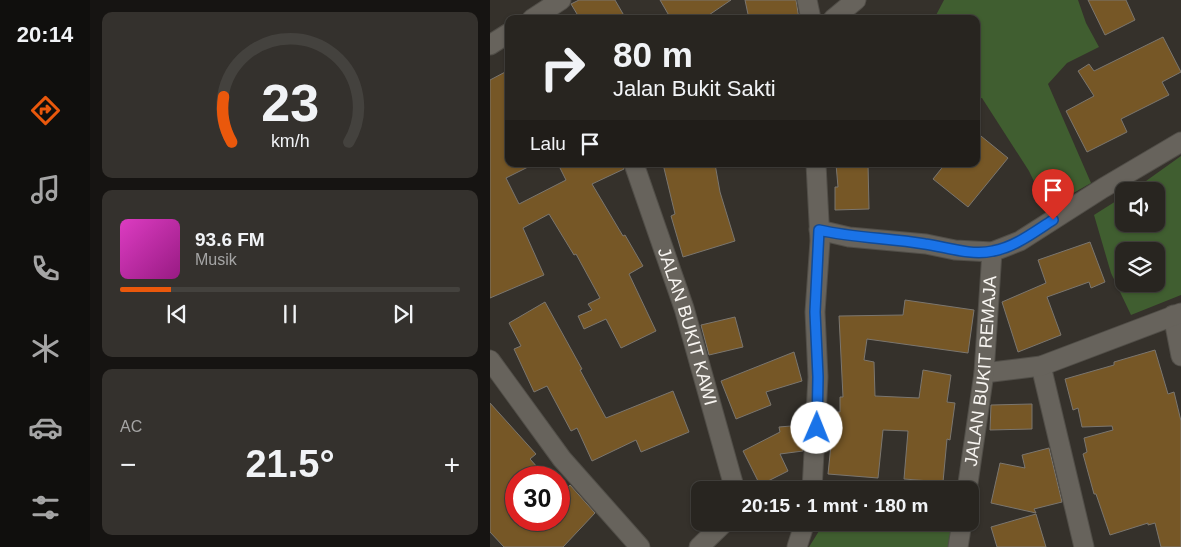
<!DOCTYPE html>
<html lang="id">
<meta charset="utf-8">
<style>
:root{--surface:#282520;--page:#34312d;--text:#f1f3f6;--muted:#a5a5a5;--line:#44423e;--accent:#ea580c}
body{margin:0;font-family:Helvetica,sans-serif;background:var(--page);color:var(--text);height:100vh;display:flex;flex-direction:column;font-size:19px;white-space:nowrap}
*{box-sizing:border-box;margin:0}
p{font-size:16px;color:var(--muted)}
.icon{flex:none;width:28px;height:28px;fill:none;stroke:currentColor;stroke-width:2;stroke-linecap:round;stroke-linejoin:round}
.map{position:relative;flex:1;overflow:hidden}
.drawer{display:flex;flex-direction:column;gap:12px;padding:12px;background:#161412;width:400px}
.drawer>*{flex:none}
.hud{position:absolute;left:15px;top:15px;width:475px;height:152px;border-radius:10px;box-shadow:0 1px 4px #0004,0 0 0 1px var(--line);background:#282520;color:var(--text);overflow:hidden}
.fabs{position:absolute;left:625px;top:182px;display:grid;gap:10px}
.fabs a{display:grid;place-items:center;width:50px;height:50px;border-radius:10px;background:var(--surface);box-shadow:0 1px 4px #0004,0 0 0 1px var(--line);font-size:25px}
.speed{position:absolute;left:15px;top:466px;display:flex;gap:10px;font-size:25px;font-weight:700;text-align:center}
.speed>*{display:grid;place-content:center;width:65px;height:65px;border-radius:50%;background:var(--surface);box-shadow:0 1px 4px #0004,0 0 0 1px var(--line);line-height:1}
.speed .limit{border:8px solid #d22;background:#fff;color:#111}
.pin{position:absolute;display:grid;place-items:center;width:42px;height:42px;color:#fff;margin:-51px -21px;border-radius:50% 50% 50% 0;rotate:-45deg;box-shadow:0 0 5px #0007}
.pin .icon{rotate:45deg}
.me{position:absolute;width:55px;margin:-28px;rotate:1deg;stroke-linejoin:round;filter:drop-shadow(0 0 4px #0008)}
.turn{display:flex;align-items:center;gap:18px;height:105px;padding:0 25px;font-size:22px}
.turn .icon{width:65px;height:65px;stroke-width:2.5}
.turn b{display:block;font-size:35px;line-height:42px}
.then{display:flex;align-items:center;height:48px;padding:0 25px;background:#0003;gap:10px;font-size:19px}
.big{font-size:38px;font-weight:700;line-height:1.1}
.drawer .widget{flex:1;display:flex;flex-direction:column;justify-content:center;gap:8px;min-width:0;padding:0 18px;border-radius:10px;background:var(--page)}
.drawer .dial{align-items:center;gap:0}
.dial svg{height:130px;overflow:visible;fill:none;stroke:var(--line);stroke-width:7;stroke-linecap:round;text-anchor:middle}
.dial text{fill:var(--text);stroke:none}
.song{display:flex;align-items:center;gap:15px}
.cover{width:60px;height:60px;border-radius:8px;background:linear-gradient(135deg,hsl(310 70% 55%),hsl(310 70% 35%))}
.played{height:5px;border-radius:2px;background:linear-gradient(90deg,var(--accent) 15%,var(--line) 15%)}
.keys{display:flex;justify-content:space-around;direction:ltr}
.heat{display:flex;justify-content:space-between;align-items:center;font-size:28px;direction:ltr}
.trip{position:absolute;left:201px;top:481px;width:288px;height:50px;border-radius:10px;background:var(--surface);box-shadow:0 1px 4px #0004,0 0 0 1px var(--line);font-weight:700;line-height:50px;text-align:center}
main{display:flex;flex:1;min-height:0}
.menu{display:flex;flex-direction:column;width:90px;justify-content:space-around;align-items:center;background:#100f0d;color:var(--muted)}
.menu .icon{width:35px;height:35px}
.menu .current{color:var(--accent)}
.menu b{font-size:22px;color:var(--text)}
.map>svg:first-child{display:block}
.green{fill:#405e30;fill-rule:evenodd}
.building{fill:#765726;stroke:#7b766f}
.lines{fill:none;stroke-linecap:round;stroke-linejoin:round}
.minor-casing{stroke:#514e48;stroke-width:21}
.minor{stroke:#67635c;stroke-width:19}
.route-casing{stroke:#114b97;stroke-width:12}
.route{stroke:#1a73e8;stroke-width:9}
.labels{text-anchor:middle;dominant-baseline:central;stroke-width:5;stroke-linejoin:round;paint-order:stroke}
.street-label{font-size:18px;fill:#f7f4f0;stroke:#2b2721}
</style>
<main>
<nav class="menu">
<b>20:14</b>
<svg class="icon current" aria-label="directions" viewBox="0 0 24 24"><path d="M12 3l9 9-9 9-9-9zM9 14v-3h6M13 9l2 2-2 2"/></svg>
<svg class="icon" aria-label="music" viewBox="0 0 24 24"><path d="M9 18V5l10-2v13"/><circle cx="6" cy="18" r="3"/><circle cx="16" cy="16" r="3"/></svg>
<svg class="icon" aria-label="phone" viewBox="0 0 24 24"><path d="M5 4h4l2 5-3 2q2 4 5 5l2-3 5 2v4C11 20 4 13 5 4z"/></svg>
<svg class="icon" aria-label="climate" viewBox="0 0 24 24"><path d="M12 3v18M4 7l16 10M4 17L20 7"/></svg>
<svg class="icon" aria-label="car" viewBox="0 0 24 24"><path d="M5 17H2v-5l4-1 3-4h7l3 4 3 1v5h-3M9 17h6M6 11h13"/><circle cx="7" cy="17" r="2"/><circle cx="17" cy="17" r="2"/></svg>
<svg class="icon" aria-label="filters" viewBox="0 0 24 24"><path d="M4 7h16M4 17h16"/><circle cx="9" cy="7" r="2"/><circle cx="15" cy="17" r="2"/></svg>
</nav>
<section class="drawer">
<div class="widget dial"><svg viewBox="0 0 100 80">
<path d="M14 69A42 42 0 1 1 86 69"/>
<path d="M14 69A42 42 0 0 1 9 41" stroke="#ea580c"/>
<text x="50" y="56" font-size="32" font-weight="700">23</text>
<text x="50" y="72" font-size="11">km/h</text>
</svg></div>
<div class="widget">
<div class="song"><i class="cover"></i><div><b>93.6 FM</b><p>Musik</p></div></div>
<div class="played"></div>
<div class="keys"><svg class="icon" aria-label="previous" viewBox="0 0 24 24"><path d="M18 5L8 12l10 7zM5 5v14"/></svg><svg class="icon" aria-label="pause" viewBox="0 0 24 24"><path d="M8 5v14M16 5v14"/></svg><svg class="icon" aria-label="next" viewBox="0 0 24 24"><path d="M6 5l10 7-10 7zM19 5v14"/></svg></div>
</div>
<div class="widget"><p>AC</p>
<div class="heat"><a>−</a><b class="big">21.5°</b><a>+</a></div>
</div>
</section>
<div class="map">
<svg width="691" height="547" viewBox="0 0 691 547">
<rect width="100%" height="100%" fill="#35312b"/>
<g class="green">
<path d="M454 0H588L596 23 609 47 577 63 558 84 601 183 557 208 539 171 492 98 486 99V19H444Z"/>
<path d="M691 156V295L641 315 621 273 604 215 634 196V224H666V191H642ZM666 251V284H634V251Z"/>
<path d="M334 523H467L461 547H319Z"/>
</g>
<g class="building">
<path d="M89 0H125L136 19H90L81 4Z"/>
<path d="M170 0H241L213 19H181Z"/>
<path d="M255 0H306L309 19H259Z"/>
<path d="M598 0H636L645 20 615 35Z"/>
<path d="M673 37 691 72 672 82 679 95 631 119 637 132 597 152 576 111 604 96 588 71 599 64 604 71Z"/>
<path d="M19 70V164H44L16 178 29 204 76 180 68 164H133L134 169 102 184 133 236 135 235 153 266 139 274 166 331 131 348 116 319 94 329 88 316 102 310 98 304 110 298 86 254 84 255 59 214 33 228 54 275 0 298V80Z"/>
<path d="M486 132 518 158 478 207 443 179 455 164H486Z"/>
<path d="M173 164H225L230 192 245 241 193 257 181 216 185 214Z"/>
<path d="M346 164H378L379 209 345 210V187H348Z"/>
<path d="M600 242 615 282 601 288 599 282 557 297 571 335 528 352 512 302 556 283 548 260Z"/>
<path d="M415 300 484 310 478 353 377 339 374 360 384 362 385 396 429 398 433 370 461 375 457 402 465 403 460 440 457 439 453 482 414 479 418 431 393 430 388 478 338 474 342 435 344 436 343 412H350V397H353L349 316 413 315Z"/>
<path d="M55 302 92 369 90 370 116 418 183 391 199 432 151 452 146 440 102 461 87 428 81 431 57 386 44 392 24 349 31 346 19 323Z"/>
<path d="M245 317 253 347 219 355 211 325Z"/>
<path d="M665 350 678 394 684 392 691 421V547H671L665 523 658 525V523L620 535 606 494H604L593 454 597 452 594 438 623 430 622 426 592 427 588 408 583 410 575 379 624 365V362Z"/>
<path d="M304 352 312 381 276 392 281 405 246 419 231 381Z"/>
<path d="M0 403 46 454 40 459 57 478H26V520H69V496L80 485 105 513 73 547H14L0 532Z"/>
<path d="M542 404V429L500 430 501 405Z"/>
<path d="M313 425V451L290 454 298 471 270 485 253 451 290 432 289 427Z"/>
<path d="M559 448 572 502 544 509 546 513 501 503 510 463 535 468 532 455Z"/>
<path d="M546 514 556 547H507L501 527Z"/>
</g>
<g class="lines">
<g class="minor-casing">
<g id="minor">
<path d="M317 0 321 19"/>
<path d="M42 19 71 0"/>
<path d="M343 19 366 0"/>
<path d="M0 45 19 33"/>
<path id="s1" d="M144 164 194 308 245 490"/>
<path d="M329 230 359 237 436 244 465 250 502 252 530 241 613 188 691 142"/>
<path d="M683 315 691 356"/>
<path d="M0 360 72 459 150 547"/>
<path d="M551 366 594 547"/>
<path d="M494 373 551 366 691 313"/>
<path d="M322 490 328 377 325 312 330 241 326 164"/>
<path id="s2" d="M477 490 494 373 502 252"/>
<path d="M209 547 235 522"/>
<path d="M307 547 315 522"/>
<path d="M468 547 472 522"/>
</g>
</g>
<use href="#minor" class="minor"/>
</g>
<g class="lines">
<g class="route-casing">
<path id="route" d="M327 428 328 377 325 312 329 230C364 238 399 238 435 244 456 247 481 256 503 251 525 247 544 232 563 220"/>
</g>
<use href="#route" class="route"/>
</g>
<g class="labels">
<g class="street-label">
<text stroke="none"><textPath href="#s1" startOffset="171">JALAN BUKIT KAWI</textPath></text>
<text stroke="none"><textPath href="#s2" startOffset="120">JALAN BUKIT REMAJA</textPath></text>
</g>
</g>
</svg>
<div class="fabs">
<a><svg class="icon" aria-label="sound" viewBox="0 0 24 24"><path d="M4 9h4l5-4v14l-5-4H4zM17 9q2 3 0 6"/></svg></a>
<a><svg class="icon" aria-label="layers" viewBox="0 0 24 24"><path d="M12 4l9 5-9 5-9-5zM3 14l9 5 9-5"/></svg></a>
</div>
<div class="speed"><div class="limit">30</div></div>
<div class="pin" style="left:563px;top:220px;background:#d93025"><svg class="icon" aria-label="arrive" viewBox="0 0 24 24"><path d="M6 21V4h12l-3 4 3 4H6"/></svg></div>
<svg class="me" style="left:327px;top:428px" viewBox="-20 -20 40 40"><circle r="19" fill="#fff"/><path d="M0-13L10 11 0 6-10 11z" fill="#1a73e8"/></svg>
<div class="trip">20:15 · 1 mnt · 180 m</div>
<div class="hud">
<div class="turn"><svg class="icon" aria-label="right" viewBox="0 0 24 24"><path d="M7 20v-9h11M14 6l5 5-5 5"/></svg><div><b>80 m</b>Jalan Bukit Sakti</div></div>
<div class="then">Lalu<svg class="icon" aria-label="arrive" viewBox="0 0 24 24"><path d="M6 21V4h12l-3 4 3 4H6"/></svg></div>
</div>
</div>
</main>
